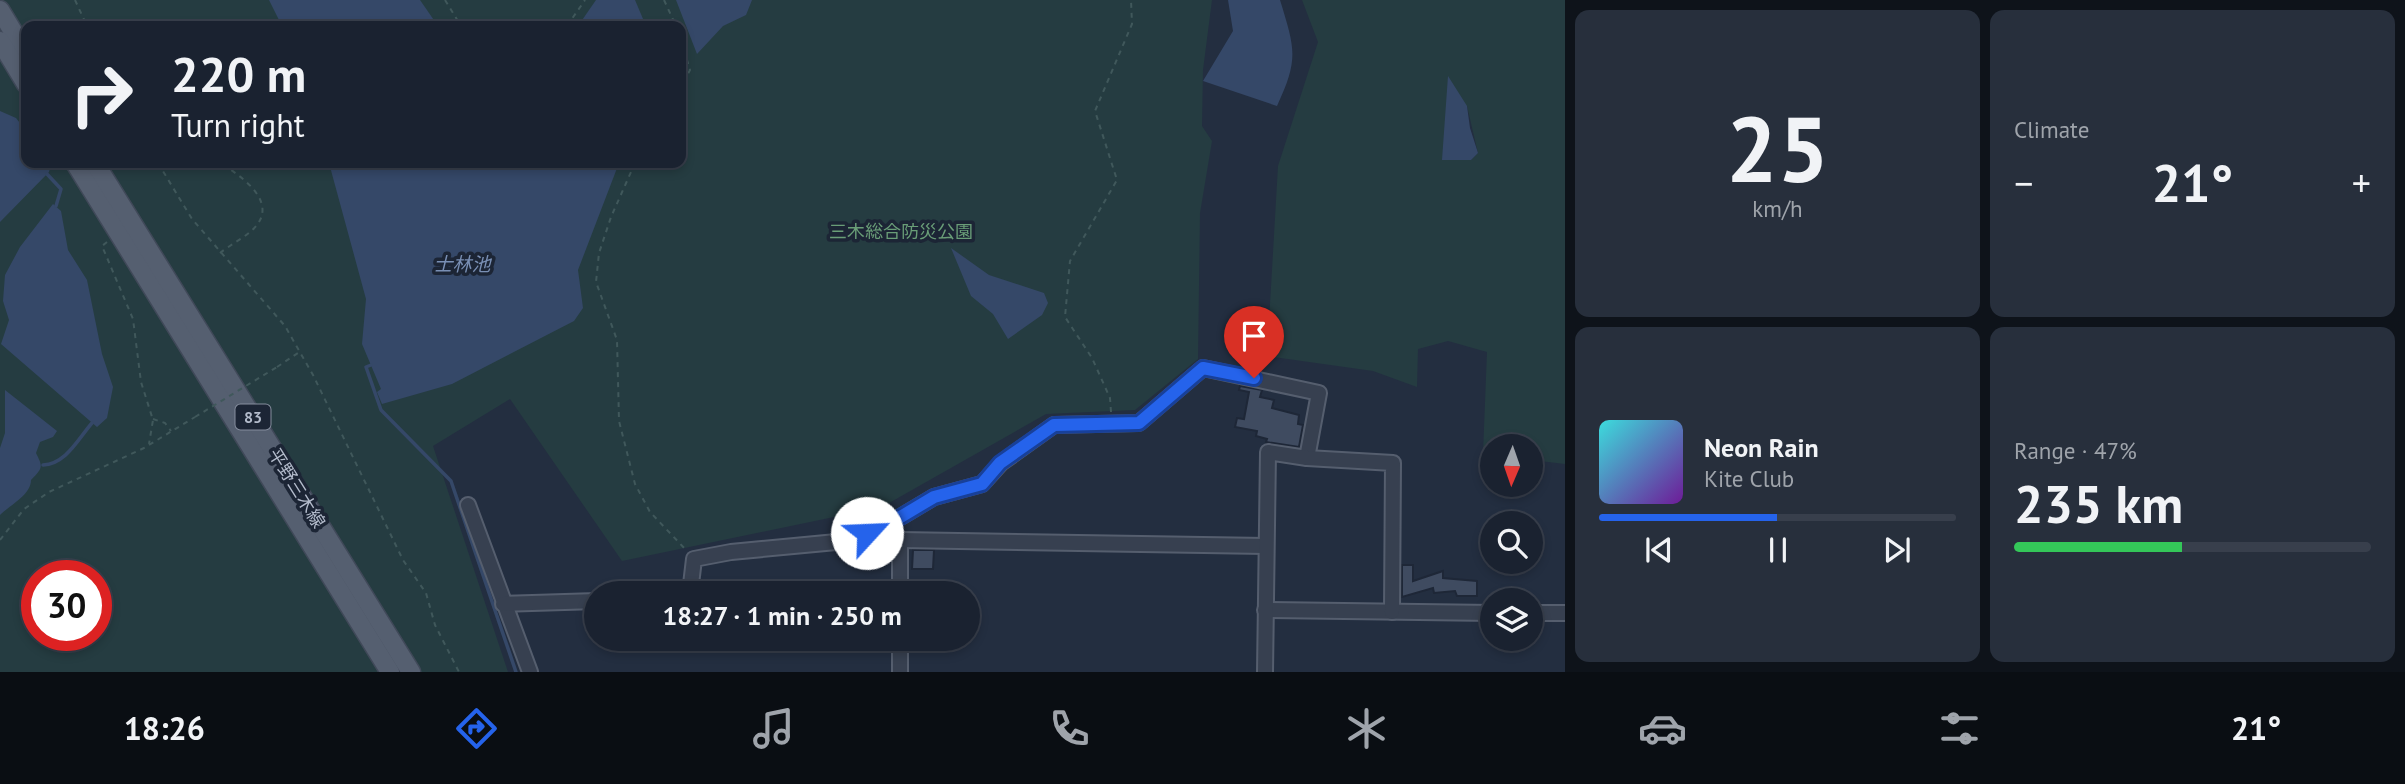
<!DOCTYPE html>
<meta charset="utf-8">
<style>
:root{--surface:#1a2230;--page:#272f3c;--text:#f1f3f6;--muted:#9fa4ab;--line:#383f4c;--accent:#2563eb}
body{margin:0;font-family:"PT Sans","Noto Sans JP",sans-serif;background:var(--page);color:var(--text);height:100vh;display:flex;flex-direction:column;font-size:26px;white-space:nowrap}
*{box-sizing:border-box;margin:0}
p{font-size:23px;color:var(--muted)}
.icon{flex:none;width:38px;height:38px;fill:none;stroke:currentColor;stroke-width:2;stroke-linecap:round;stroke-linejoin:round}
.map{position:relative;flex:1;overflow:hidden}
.details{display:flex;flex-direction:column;gap:10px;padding:10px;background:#0e131a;width:840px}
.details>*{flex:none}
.guide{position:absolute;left:21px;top:21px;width:665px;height:147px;border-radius:14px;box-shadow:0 4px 10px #0003,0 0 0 2px var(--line);background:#1a2230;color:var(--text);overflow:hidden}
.needle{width:46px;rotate:182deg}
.controls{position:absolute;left:1480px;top:434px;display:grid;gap:14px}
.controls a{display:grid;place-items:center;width:63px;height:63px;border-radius:50%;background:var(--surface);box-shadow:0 4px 10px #0003,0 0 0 2px var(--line);font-size:35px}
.speed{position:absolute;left:21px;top:560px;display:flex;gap:14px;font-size:35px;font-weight:700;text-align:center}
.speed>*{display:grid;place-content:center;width:91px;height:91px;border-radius:50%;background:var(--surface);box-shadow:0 4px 10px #0003,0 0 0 2px var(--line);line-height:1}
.speed .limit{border:10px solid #d22;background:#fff;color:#111}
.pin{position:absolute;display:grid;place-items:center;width:60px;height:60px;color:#fff;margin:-72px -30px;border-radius:50% 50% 50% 0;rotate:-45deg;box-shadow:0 0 7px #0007}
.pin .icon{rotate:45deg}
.me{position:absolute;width:77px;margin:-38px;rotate:65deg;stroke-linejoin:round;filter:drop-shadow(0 0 5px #0008)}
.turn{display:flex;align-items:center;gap:24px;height:147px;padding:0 35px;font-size:32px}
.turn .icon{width:91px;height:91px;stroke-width:2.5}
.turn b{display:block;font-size:49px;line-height:60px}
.big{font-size:52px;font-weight:700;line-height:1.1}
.details .tile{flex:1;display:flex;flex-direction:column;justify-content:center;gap:10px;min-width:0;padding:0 24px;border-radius:14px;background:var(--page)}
.details .dial{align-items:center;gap:0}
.dial b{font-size:91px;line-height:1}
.song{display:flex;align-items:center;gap:21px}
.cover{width:84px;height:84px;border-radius:10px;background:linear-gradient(135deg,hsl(180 70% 55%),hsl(280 70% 35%))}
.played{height:7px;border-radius:4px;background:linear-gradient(90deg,var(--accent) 50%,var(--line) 50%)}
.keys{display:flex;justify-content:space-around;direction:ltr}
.heat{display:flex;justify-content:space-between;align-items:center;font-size:38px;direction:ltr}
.charge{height:10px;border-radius:5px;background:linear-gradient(90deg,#34c759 47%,var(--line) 0)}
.details .tiles{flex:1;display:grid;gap:10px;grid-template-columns:repeat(2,1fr)}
.trip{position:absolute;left:584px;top:581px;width:396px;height:70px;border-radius:35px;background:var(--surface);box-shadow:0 4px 10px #0003,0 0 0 2px var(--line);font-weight:700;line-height:70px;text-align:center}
.dock{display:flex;height:112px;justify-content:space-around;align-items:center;background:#0a0e13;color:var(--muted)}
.dock .icon{width:49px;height:49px}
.dock .current{color:var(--accent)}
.dock b{font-size:32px;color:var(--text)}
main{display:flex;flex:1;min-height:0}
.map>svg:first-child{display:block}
.green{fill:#253c41;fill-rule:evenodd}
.water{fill:#354868}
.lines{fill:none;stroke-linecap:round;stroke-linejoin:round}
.stream{stroke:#354868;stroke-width:3.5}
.building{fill:#3f4b60;stroke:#1e2737;stroke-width:2}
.minor-casing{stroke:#555e6e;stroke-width:18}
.major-casing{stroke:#404959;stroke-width:21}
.path{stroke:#40585b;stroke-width:2;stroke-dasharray:5 5;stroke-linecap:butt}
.minor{stroke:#374050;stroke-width:14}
.major{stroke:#555f70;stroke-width:18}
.path-bridge{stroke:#40585b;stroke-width:2;stroke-dasharray:5 5;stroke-linecap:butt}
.route-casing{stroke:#184099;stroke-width:18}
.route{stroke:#2563eb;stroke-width:12}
.labels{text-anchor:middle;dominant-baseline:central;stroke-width:7;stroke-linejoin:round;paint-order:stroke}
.shield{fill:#1c2535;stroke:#868e9e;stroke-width:2}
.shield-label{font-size:16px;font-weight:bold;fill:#b3bbcb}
.park-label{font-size:18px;fill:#699d77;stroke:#1c2535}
.street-label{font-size:18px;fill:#b3bbcb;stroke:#1c2535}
.water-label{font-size:19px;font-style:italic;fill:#798fb4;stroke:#1c2535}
</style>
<main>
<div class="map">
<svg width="1565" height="672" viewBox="0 0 1565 672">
<rect width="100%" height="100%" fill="#232e40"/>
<g class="green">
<path d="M0 0H1212L1203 70 1202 126 1212 141 1200 213 1198 359 1135 410 1046 414 882 507 622 561 510 399 433 446 508 672H0ZM26 26H681V163H26ZM37 576H96V635H37Z"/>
<path d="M1302 0H1565V464L1531 460V446H1493V454L1483 453 1487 352 1448 341 1418 349 1417 387 1373 371 1267 356 1278 166 1318 42ZM1467 106 1478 153 1471 160H1443Z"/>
</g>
<g class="water">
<path d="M269 0H420L438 26H282Z"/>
<path d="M596 0H635L646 26H578Z"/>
<path d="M676 0H752L746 15 723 26 697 54Z"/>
<path d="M1228 0H1280C1295 49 1299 59 1277 106L1203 81 1233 31Z"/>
<path d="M1448 76 1467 106 1470 128 1478 153 1471 160H1442Z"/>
<path d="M0 111 16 118 26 131V163L51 164 49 172 0 222Z"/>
<path d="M329 163H619L578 270 583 308 574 321 452 384 382 404 377 392 381 389 362 344 366 299Z"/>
<path d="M53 204 61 211 68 250 87 280 102 354 113 387 107 418 97 427 1 344 9 320 3 301 5 275 20 247Z"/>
<path d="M951 248 989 275 1044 293 1048 303 1042 315 1008 339 993 314 971 296Z"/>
<path d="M5 390 57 431 53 437 40 442 36 453C43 467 43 468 31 480 31 495 10 505 0 515V448L5 433Z"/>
</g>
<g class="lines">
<g class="stream">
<path d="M47 174 61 189 56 206"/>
<path d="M371 365 366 367 381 410 451 481 516 672"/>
<path d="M43 465C66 464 78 439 92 423"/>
</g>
</g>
<g class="building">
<path d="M1240 386 1262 390 1260 397 1274 400 1272 408 1299 415 1298 424 1303 425 1299 447 1266 442 1267 439 1256 436 1257 431 1235 427 1237 418 1244 419 1249 392 1239 390Z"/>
<path d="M913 550H934L933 569H912Z"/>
<path d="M1402 565H1413V581L1443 571V578L1477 581V596H1457L1455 591 1434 593 1433 588 1402 597Z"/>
</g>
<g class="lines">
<g class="minor-casing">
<g id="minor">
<path d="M468 505 530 672"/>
<path d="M895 534 900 540V593"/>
<path d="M900 540 1266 546"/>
<path d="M690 593 694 559 731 552 847 541 887 525 934 497 982 484 1001 463 1054 425 1139 423 1203 368 1319 393 1307 458"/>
<path d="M503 604 597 601"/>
<path d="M1265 610 1493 613"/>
<path d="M1531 613H1565"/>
<path d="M900 672V639"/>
<path d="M1265 672 1268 452 1307 458 1393 463 1392 612"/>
</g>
</g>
<g class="major-casing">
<g id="major">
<path d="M0 10 26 53"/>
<path d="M0 41 26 84"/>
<path d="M75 163 390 672"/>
<path d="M95 163 411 672"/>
</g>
</g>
<g class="path">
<path d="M75 0 87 26"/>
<path d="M445 0 461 26"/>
<path d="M664 0 676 26"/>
<path d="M567 26 585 0"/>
<path d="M681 40 690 70 681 87"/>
<path d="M158 163 192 219 285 326 313 375 403 560 426 593 435 625 459 672"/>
<path d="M635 163 611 217 599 253 596 282 617 340 619 421 635 484 650 512 686 550"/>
<path d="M107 242 102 246 133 319 141 382 153 420 149 444"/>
<path d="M220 253C231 244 252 234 259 222 274 197 237 174 221 163"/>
<path d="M277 367 298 353"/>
<path d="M1111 412 1110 398 1092 358 1065 317 1070 261 1117 180 1095 111 1132 24 1131 0"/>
<path d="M153 419 165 423 171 431"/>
<path d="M0 540 24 509 49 492 144 448 195 417"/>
</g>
<use href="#minor" class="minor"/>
<use href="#major" class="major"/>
<path class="path-bridge" d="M195 417 277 367"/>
</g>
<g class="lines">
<g class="route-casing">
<path id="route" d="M867 533 887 525 934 497 982 484 1000 463 1054 425 1139 423 1203 368 1254 378"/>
</g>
<use href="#route" class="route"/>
</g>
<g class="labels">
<rect class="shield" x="235.5" y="404.5" width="35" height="25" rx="5"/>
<g class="shield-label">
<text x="253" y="417">83</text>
</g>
<g class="park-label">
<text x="901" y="231">三木総合防災公園</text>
</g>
<g class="street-label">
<text transform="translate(297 488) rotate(58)">平野三木線</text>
</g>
<g class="water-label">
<text x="462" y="264">士林池</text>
</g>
</g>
</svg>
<div class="controls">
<a><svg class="needle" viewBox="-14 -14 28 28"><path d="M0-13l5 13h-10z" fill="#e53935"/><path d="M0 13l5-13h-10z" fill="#9fa4ab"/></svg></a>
<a><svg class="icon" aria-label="search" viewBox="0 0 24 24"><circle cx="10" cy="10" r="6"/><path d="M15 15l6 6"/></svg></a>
<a><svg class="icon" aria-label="layers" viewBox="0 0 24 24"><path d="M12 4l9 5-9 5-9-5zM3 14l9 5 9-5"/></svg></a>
</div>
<div class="speed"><div class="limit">30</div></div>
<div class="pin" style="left:1254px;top:378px;background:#d93025"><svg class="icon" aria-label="arrive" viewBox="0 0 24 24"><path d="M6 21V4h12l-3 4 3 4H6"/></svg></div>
<svg class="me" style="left:867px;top:533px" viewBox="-20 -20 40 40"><circle r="19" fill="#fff"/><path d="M0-13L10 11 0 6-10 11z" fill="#2563eb"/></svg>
<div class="trip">18:27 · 1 min · 250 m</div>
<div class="guide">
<div class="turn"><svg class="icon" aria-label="right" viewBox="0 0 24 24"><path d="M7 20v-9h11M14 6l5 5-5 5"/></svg><div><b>220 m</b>Turn right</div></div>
</div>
</div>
<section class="details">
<div class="tiles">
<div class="tile dial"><b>25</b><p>km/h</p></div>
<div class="tile"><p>Climate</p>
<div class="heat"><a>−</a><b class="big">21°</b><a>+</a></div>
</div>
<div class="tile">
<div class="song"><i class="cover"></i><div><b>Neon Rain</b><p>Kite Club</p></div></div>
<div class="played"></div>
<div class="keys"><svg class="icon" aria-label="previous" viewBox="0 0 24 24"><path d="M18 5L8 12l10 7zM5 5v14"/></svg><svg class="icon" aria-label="pause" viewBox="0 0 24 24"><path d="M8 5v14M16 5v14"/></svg><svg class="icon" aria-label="next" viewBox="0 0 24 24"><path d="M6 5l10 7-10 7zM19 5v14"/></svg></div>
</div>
<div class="tile"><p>Range · 47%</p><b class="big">235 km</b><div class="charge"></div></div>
</div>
</section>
</main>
<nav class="dock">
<b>18:26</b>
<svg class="icon current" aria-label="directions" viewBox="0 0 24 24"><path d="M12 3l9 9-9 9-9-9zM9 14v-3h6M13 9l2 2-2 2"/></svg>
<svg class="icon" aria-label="music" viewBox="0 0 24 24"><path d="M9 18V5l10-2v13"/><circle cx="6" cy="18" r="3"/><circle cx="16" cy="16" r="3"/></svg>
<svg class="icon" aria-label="phone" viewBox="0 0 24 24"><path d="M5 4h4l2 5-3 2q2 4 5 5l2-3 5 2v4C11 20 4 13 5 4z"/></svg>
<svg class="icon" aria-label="climate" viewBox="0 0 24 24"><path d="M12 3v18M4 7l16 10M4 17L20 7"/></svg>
<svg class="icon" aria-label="car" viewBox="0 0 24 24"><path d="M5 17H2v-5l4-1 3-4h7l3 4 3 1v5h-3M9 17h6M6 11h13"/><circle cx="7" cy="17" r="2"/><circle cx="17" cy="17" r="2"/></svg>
<svg class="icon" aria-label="filters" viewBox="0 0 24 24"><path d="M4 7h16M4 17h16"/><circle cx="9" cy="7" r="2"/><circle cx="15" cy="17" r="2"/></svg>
<b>21°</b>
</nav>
